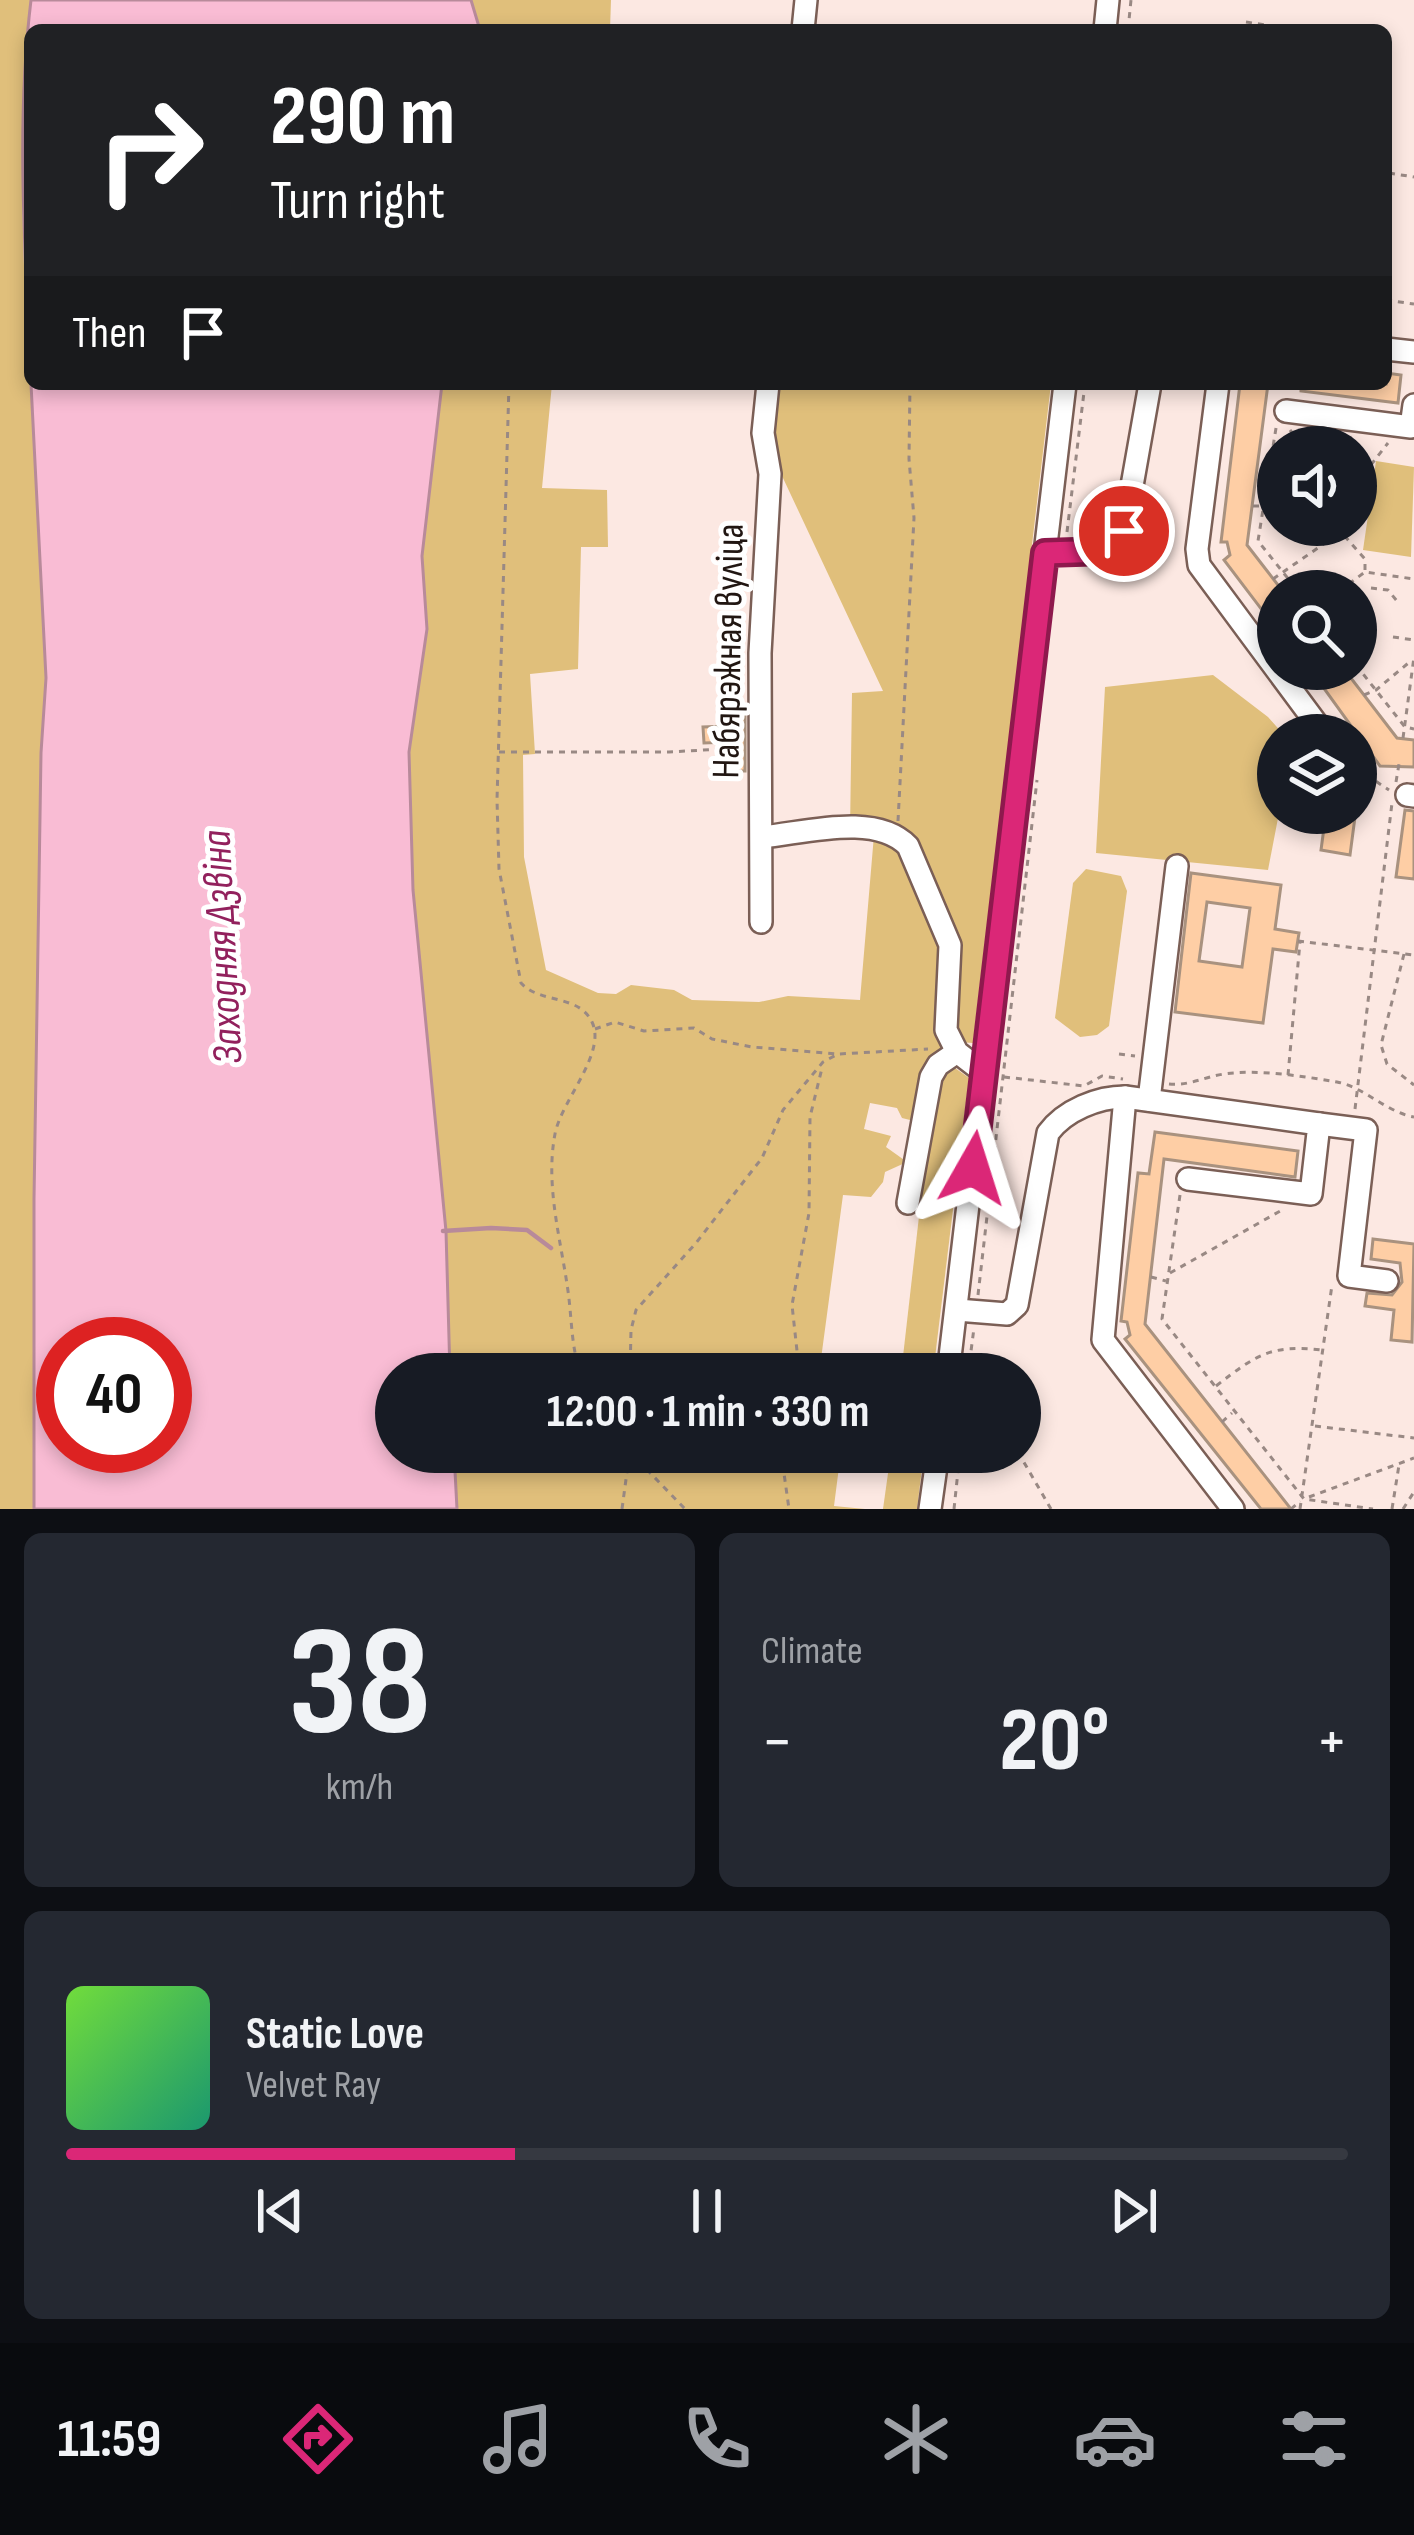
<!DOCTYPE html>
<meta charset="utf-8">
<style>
:root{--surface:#171b24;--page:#242831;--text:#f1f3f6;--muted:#9ea1a6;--line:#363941;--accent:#db2777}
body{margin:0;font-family:"Sofia Sans Condensed",sans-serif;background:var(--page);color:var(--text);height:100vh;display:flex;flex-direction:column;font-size:45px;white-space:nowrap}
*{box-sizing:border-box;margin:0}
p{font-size:39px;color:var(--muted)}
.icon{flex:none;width:66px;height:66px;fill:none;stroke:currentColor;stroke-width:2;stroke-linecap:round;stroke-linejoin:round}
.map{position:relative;height:1509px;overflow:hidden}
.side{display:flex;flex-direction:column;gap:24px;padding:24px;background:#0d0f14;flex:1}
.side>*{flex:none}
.banner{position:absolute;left:24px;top:24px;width:1368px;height:366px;border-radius:18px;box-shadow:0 6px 18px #0003;background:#202124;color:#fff;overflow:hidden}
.controls{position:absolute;left:1257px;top:426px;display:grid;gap:24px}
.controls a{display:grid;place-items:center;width:120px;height:120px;border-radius:50%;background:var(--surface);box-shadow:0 6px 18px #0003;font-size:60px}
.speed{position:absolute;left:36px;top:1317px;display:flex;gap:24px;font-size:60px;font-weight:700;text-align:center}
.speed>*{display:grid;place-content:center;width:156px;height:156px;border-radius:50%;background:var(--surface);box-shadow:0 6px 18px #0003;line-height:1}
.speed .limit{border:18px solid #d22;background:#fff;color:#111}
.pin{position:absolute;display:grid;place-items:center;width:102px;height:102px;color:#fff;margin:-51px;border:6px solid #fff;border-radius:50%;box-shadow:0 3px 12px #0007}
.me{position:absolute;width:132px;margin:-66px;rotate:6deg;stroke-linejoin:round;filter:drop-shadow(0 0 9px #0008)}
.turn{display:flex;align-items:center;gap:42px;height:252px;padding:0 48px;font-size:54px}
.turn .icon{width:156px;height:156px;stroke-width:2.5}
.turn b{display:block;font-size:84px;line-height:102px}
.then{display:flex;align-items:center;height:114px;padding:0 48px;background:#0003;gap:24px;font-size:45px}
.big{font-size:90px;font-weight:700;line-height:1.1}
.side .widget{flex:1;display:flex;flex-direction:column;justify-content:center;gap:18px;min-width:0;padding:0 42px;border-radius:18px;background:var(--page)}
.side .dial{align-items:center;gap:0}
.dial b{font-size:156px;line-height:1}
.song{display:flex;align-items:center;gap:36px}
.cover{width:144px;height:144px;border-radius:18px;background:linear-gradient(135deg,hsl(100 70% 55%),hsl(160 70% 35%))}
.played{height:12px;border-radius:6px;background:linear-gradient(90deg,var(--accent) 35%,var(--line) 35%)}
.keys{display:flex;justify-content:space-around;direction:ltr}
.heat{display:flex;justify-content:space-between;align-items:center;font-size:66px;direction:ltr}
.side .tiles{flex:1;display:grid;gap:24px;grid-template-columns:1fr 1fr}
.widget:last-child{grid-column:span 2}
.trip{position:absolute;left:375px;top:1353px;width:666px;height:120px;border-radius:60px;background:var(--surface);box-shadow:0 6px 18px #0003;font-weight:700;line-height:120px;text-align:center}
.tab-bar{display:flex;height:192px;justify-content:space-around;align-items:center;background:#090b0e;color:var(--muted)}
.tab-bar .icon{width:84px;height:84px}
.tab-bar .selected{color:var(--accent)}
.tab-bar b{font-size:54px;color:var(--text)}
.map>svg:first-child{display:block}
.green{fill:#e0bf7b}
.water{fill:#f9bcd4;stroke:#b88a9a;stroke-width:3;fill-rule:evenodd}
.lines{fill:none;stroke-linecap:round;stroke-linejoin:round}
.stream{stroke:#b88a9a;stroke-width:4.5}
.building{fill:#fecea5;stroke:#a9927f;stroke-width:3;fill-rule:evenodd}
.minor-casing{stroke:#7b5f56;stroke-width:26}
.path{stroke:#998984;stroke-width:3;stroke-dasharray:6 6;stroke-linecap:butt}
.minor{stroke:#fff;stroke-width:21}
.route-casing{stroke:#8e194d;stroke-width:30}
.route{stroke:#db2777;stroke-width:21}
.labels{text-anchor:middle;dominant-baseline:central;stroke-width:10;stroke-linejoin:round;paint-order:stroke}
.street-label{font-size:39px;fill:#211612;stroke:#fff}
.water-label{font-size:42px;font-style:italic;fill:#92215d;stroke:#fff}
</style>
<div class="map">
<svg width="1414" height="1509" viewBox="0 0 1414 1509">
<rect width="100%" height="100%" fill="#fce8e2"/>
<g class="green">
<path d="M0 0H31C5 232 44 463 46 695L41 753 34 1509H0Z"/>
<path d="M471 0H611L610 30H480Z"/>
<path d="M442 384H552L542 488 607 490 608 547H581L578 669 530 674 535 754 523 755 524 857 546 970 598 993 616 994 631 985 674 990 692 1000 759 1002 788 996 860 1000 874 835 850 831 852 693 883 691 775 461 769 424 774 384H1051L973 1043 943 1041 948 1051 922 1073 914 1121 902 1118 897 1108 870 1103 864 1129 891 1136 886 1147 907 1162 885 1172 883 1182 871 1197 843 1195 819 1374H450L446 1231 413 890 409 752 427 629 422 556Z"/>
<path d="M1376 461 1414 467 1411 557 1363 550Z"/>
<path d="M1213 675 1268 717 1284 735H1278L1279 813 1268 870 1096 853 1105 687Z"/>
<path d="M1086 869 1121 876 1127 891 1109 1026 1097 1035 1080 1037 1055 1018 1073 883Z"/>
<path d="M955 1068 969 1078 933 1374H901L934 1085 945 1070Z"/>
<path d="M454 1452H808L807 1462 839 1467 834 1506 865 1509H457Z"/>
<path d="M891 1452H924L917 1509H883Z"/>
</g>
<g class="water">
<path d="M31 0H471L480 30H30V369C25 245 16 123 31 0Z"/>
<path d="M31 384H442L422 556 427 629 409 752 413 890 446 1231 450 1374H396V1452H454L457 1509H34V1199L41 753 46 678ZM63 1344H165V1446H63Z"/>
</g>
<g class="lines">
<path class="stream" d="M443 1231 491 1228 527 1230 551 1248"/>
</g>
<g class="building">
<path d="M1386 373 1401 375 1398 403 1301 391V384H1386Z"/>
<path d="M1240 384H1268L1247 545 1278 585V631L1224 560 1230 555 1227 542H1221Z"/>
<path d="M1310 669H1344L1397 738 1414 740V767L1380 766Z"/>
<path d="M730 713H745V771H730L731 742 704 743 703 727 730 726Z"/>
<path d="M1405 810 1414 811V879L1396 877Z"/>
<path d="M1326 813 1355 817 1350 855 1321 850Z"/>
<path d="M1191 873 1281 885 1275 929 1299 933 1296 952 1273 949 1263 1023 1175 1012ZM1207 902 1250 908 1242 967 1199 961Z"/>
<path d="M1155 1132 1298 1151 1295 1177 1164 1159 1145 1324 1291 1509H1261L1125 1339 1130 1335 1127 1322 1121 1321 1138 1173 1149 1174Z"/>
<path d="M1373 1239 1414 1244 1412 1342 1391 1340 1394 1310 1365 1306 1367 1293 1392 1295 1402 1282 1400 1263 1371 1259Z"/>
</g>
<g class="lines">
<g class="minor-casing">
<g id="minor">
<path d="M803 30 806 0"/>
<path d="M1105 30 1108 0"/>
<path d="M1386 349 1414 352"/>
<path d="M1218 384 1197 549 1199 565 1325 735"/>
<path d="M1286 411 1411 427 1414 405"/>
<path d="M1045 553 1106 551 1124 531 1150 384"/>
<path d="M1407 795 1414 796"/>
<path d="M762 837C805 833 875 812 908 846L950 945 946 1030 957 1052 983 1072"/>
<path d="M761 922 760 653 770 474 763 433 768 384"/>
<path d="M1125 1097 1103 1340 1233 1509"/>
<path d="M1149 1100 1177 866"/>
<path d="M1319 1124 1366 1130 1349 1276 1387 1281"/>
<path d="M908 1203 931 1077 938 1065 957 1052"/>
<path d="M957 1310 1007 1314 1017 1305 1048 1133C1065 1110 1098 1097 1125 1097L1319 1124 1311 1194 1188 1179"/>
<path d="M948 1374 1065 384"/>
<path d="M930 1509 938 1452"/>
</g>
</g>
<g class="path">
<path d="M1246 22 1273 26 1272 30"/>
<path d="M1128 30 1131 0"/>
<path d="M1389 173 1414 177"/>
<path d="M1386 300 1414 304"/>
<path d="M509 384 497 800 499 869 521 983C540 1004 579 994 592 1022 607 1053 561 1101 555 1134 545 1186 561 1240 568 1291 572 1319 571 1348 581 1374"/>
<path d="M1276 428 1258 541 1298 591"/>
<path d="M1290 430 1304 447"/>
<path d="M1340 447 1352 437"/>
<path d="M1356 484 1388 443"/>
<path d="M1253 506H1278"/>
<path d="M1341 525V532L1365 559V570"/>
<path d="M1067 532 1085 384"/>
<path d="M1273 579 1341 532"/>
<path d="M1371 588 1388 590 1397 601"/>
<path d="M1339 591 1365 572 1414 579"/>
<path d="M1393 637 1414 640"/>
<path d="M1356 665 1405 727 1414 729"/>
<path d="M1364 695 1376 690 1412 660"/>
<path d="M1403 738 1414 657"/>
<path d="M499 752H669L741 748"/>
<path d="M1356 768 1389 790"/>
<path d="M1396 782 1399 764"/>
<path d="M898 821 914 518 909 459 910 384"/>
<path d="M1298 941 1414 955"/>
<path d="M1404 954 1381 1045 1387 1064 1414 1085"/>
<path d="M595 1029 615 1022 644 1031 694 1028 712 1039 752 1047 836 1054"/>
<path d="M1119 1054 1135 1056"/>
<path d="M1288 1075 1300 942"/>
<path d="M1004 1077 1084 1086 1102 1076 1123 1079"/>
<path d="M1169 1084C1189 1086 1204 1077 1224 1074 1259 1069 1301 1076 1337 1082 1364 1087 1386 1112 1414 1117"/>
<path d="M1355 1109 1392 803"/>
<path d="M1180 1195 1162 1319 1304 1499 1373 1509"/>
<path d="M1170 1273 1282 1210"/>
<path d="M1151 1277 1166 1281"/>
<path d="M978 1295 1037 780"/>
<path d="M630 1374 631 1330 636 1310 696 1243 762 1158 783 1110 823 1062 838 1054 928 1049"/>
<path d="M795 1374 798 1360 792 1305 809 1213 810 1117 822 1068"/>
<path d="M968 1374 974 1328"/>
<path d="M1216 1386C1255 1356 1270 1344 1321 1350"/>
<path d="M1222 1422 1232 1413"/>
<path d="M1315 1426 1414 1438"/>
<path d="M630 1452 685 1509"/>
<path d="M781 1452 789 1509"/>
<path d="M1018 1452 1051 1509"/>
<path d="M1309 1497 1414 1458"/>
<path d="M622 1509 629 1457"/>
<path d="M954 1509 960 1452"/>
<path d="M1291 1509 1300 1501"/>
<path d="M1300 1509 1332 1285"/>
<path d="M1392 1509 1399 1465"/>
<path d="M1403 1509 1414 1492"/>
</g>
<use href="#minor" class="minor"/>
</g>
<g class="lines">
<g class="route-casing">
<path id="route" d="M973 1168 1045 553 1106 551 1124 531"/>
</g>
<use href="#route" class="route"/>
</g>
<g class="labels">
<g class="street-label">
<text transform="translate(729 651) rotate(-89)">Набярэжная вуліца</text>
</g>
<g class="water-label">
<text transform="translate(223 947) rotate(-93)">Заходняя Дзвіна</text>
</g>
</g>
</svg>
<div class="controls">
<a><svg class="icon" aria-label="sound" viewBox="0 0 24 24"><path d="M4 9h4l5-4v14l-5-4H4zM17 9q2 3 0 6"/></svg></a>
<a><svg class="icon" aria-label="search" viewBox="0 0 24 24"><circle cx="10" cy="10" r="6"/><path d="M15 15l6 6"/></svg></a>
<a><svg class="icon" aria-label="layers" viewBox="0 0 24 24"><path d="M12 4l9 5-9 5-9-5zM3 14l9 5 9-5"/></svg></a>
</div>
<div class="speed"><div class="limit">40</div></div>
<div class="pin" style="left:1124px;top:531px;background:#d93025"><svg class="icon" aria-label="arrive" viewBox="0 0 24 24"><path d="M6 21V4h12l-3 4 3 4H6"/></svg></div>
<svg class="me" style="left:973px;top:1168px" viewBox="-20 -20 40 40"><path d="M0-17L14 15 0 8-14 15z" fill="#db2777" stroke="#fff" stroke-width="4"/></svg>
<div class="trip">12:00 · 1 min · 330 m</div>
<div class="banner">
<div class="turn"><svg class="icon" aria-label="right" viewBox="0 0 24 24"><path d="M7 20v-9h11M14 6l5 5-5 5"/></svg><div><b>290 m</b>Turn right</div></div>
<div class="then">Then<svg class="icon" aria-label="arrive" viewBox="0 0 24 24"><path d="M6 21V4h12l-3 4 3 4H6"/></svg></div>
</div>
</div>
<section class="side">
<div class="tiles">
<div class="widget dial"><b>38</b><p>km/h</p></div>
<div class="widget"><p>Climate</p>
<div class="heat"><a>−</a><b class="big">20°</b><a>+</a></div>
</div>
<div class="widget">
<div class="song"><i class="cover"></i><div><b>Static Love</b><p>Velvet Ray</p></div></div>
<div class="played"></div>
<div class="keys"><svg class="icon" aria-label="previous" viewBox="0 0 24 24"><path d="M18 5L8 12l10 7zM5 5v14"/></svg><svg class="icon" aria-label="pause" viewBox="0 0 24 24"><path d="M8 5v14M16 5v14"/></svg><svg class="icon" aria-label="next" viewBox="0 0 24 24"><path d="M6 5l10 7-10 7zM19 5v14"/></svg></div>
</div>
</div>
</section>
<nav class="tab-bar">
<b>11:59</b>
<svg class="icon selected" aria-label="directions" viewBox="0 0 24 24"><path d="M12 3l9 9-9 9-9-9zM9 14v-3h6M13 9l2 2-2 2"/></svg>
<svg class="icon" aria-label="music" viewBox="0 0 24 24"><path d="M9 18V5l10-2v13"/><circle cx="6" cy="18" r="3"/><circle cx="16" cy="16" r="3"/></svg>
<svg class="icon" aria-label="phone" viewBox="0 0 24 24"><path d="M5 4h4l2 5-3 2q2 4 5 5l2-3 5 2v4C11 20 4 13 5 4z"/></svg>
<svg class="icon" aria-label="climate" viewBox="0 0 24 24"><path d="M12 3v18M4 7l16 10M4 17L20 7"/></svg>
<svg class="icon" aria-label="car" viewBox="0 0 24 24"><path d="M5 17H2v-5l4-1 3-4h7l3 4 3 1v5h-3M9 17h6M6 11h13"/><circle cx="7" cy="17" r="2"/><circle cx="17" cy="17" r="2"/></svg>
<svg class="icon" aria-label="filters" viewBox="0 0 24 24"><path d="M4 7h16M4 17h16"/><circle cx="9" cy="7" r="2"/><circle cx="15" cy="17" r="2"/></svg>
</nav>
